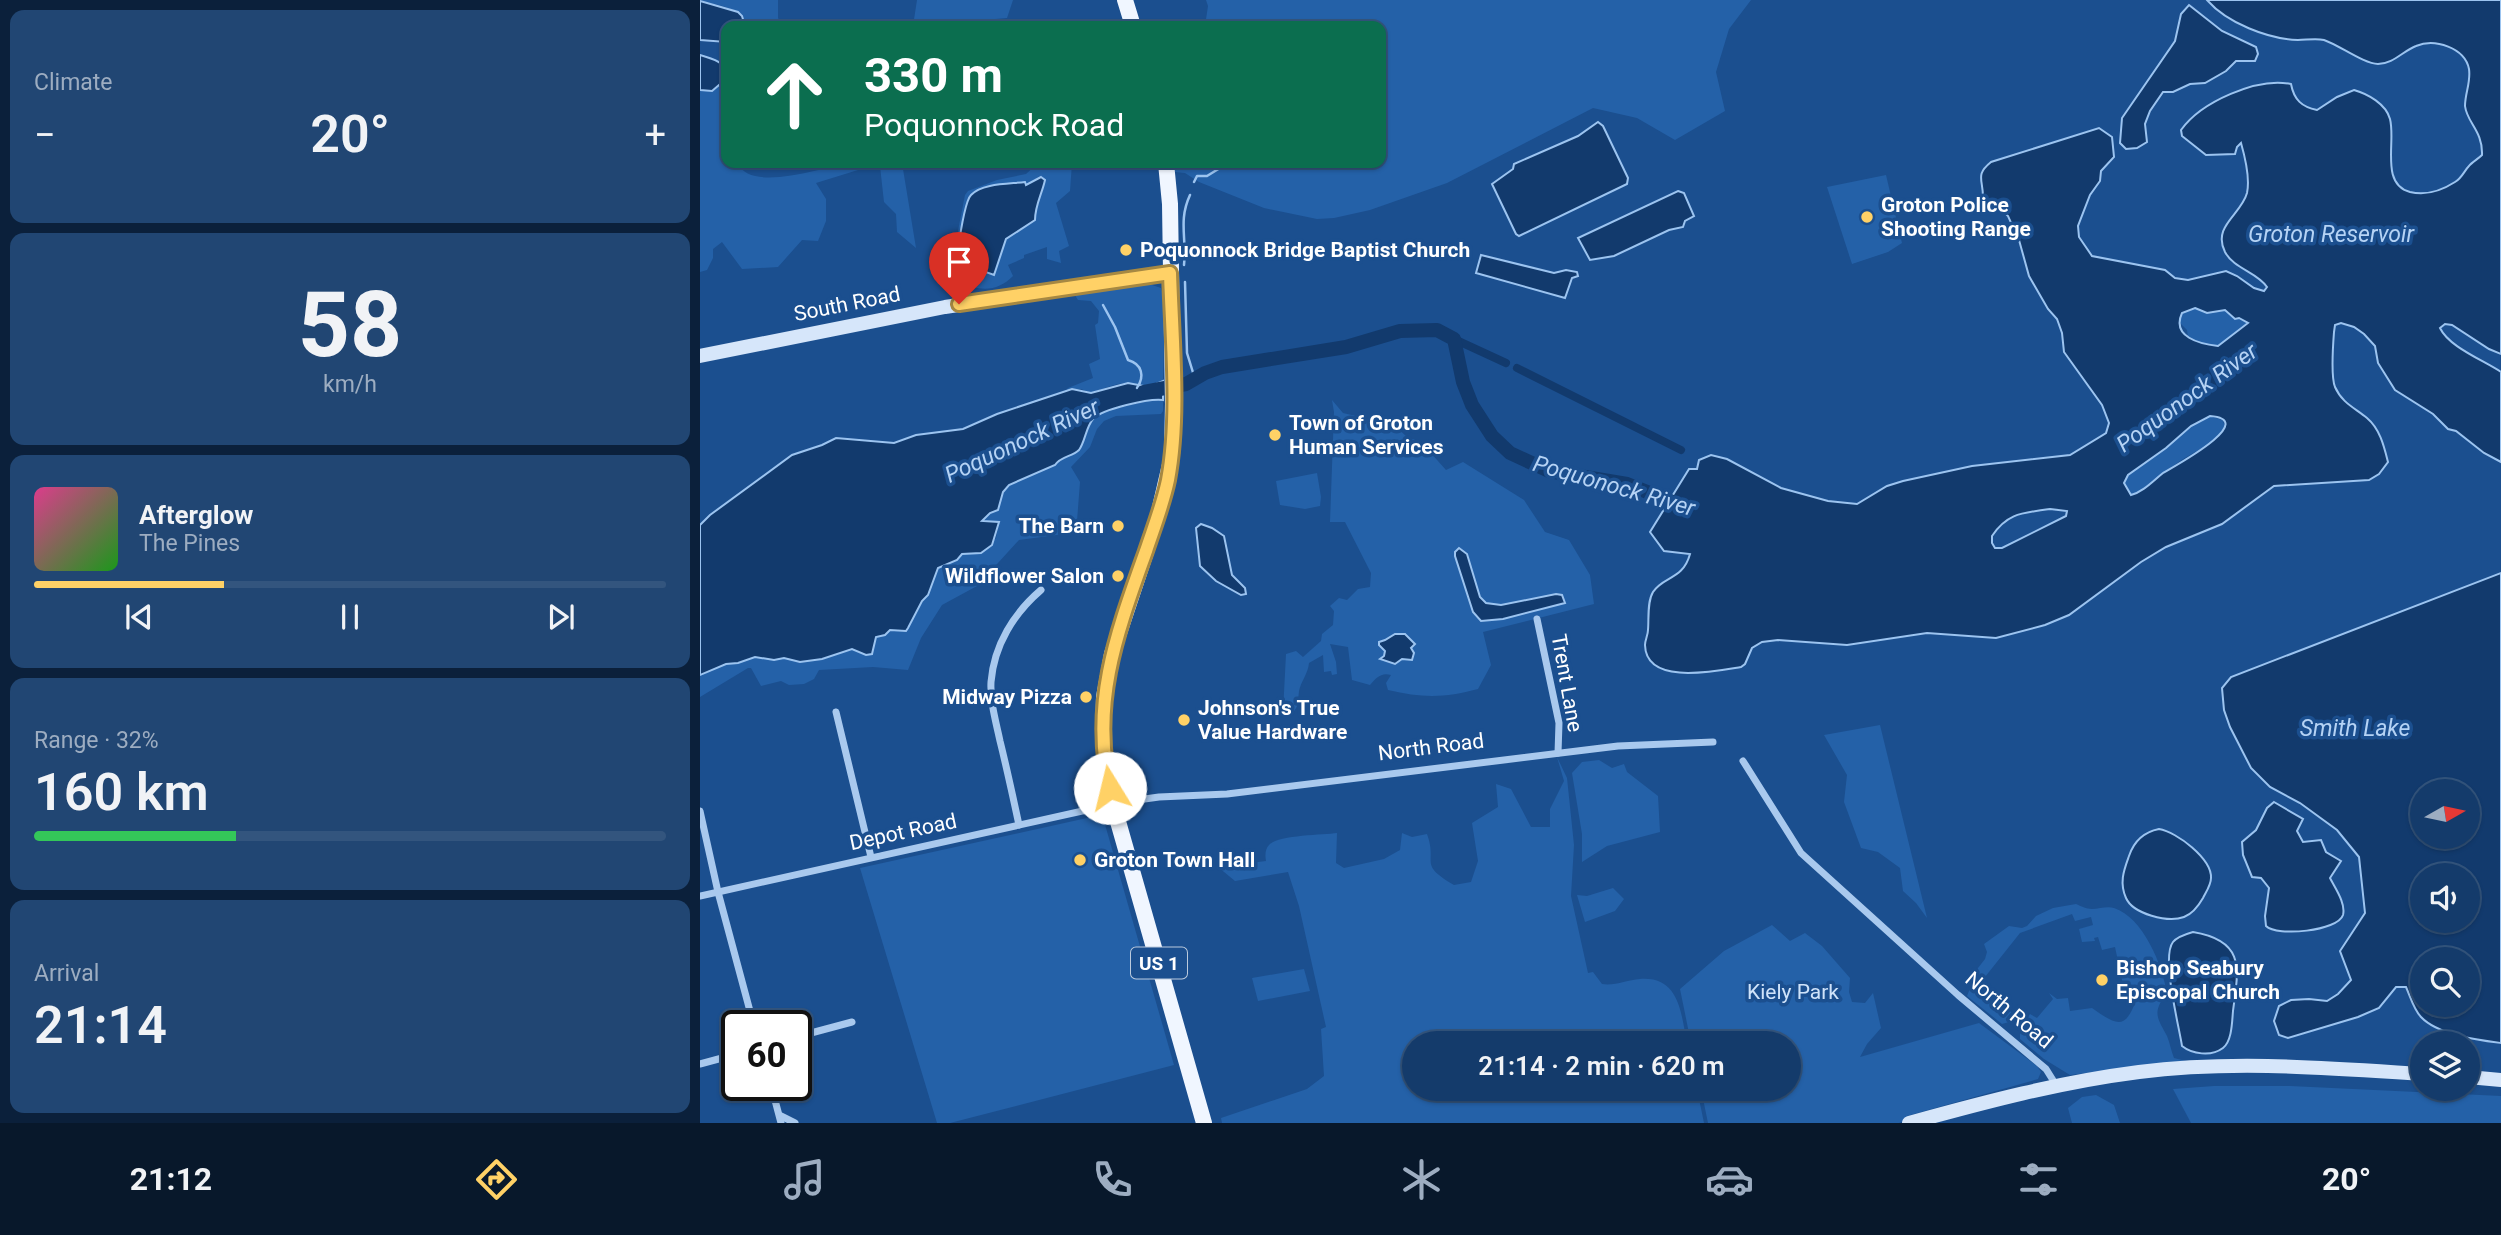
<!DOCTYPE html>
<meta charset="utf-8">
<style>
:root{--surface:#143b6b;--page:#214673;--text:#f1f3f6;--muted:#9dadc1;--line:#33557e;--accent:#ffd166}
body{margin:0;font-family:Roboto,sans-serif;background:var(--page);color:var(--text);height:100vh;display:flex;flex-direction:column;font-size:26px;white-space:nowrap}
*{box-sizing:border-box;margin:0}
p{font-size:23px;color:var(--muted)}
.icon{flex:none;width:38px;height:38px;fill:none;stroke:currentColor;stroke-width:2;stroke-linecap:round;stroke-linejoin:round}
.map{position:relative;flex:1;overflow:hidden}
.side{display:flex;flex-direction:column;gap:10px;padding:10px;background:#0b203b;width:700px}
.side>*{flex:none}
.banner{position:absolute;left:21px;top:21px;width:665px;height:147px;border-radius:14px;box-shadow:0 2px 5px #0004,0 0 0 2px var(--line);background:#0b6e4f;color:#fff;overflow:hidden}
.needle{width:46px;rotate:81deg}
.tools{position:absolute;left:1710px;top:779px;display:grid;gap:14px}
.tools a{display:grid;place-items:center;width:70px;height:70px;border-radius:50%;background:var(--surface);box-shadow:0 2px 5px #0004,0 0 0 2px var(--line);font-size:35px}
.speed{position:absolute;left:21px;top:1010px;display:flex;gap:14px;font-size:35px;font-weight:700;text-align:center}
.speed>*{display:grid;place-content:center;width:91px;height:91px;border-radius:50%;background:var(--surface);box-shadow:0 2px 5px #0004,0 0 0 2px var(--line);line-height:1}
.speed .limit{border:4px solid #111;border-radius:10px;background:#fff;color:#111}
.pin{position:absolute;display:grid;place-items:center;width:60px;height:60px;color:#fff;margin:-72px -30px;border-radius:50% 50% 50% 0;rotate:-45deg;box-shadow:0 0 7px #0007}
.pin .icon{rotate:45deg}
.me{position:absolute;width:77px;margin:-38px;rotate:351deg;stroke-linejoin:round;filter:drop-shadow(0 0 5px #0008)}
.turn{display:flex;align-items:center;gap:24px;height:147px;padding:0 28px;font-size:32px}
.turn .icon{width:91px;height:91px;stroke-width:2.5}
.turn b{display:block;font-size:49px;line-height:60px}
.big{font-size:52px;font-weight:600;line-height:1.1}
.side .widget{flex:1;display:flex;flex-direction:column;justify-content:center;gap:10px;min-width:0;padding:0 24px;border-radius:14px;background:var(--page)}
.side .dial{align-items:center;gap:0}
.dial b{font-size:91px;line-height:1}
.song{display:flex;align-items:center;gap:21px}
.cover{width:84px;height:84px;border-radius:10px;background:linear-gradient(135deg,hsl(330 70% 55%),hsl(120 70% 35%))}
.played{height:7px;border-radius:4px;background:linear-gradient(90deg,var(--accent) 30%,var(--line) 30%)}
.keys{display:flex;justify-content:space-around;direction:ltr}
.heat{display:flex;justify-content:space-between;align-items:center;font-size:38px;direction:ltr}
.charge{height:10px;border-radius:5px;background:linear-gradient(90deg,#34c759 32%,var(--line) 0)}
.trip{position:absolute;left:702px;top:1031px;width:399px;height:70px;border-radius:35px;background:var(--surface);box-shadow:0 2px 5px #0004,0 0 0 2px var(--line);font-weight:600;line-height:70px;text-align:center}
.tab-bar{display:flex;height:112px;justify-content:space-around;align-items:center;background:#08182b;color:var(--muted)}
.tab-bar .icon{width:49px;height:49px}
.tab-bar .active{color:var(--accent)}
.tab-bar b{font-size:32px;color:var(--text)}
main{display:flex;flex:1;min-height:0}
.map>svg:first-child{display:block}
.green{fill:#2461a8;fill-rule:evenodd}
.water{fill:#123a6d;stroke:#9cc4f0;stroke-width:2;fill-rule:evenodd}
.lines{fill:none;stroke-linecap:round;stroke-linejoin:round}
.stream{stroke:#9cc4f0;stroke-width:2.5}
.canal{stroke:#123a6d;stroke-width:8}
.river{stroke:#123a6d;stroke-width:14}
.street{stroke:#a9c9ee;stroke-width:7}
.secondary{stroke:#d6e6fa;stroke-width:14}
.primary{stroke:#f0f6ff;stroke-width:16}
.route-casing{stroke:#a68842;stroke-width:18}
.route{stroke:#ffd166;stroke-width:12}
.poi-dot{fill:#ffd166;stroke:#1b4f8f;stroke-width:2.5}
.labels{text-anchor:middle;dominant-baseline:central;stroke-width:7;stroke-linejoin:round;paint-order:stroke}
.shield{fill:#1b4f8f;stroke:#bbcadd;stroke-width:2}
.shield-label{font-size:19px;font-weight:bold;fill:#fff}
.poi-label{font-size:21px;font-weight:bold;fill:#fff;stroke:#1b4f8f;text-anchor:start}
.street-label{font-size:21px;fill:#fff;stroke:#1b4f8f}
.park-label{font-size:21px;fill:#cfe3fa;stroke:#1b4f8f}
.water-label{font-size:23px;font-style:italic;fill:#b5d3f5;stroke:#1b4f8f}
</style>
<main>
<section class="side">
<div class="widget"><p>Climate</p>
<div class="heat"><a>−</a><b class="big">20°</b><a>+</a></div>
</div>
<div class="widget dial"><b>58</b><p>km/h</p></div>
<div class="widget">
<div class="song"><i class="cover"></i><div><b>Afterglow</b><p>The Pines</p></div></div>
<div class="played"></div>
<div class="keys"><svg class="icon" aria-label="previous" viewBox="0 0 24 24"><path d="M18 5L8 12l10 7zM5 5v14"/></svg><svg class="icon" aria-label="pause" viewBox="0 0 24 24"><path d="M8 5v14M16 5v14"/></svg><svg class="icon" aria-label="next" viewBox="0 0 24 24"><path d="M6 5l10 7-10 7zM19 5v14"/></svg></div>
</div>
<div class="widget"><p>Range · 32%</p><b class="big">160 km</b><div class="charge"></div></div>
<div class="widget"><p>Arrival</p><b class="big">21:14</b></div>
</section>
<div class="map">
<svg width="1801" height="1123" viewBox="0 0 1801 1123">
<rect width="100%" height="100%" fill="#1b4f8f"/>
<g class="green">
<path d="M0 0H78V18L83 26H45C41 5 15 6 0 0Z"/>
<path d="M217 0H313L307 18 273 21 258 26H213Z"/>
<path d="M506 0H1051L1029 29 1016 72 1025 111 975 140 937 118 893 108 747 183 670 210 634 218 617 219 564 208 499 182 485 173 475 172 473 163H681V26H505L508 6Z"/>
<path d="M26 78V163H38C50 194 126 166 150 163 157 162 165 163 172 163L171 166 116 183 126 199V221L118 241 102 240 78 267 42 269 22 242 13 249V258L7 270 0 272V90L12 91Z"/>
<path d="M175 163H202L216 248 197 232 196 214 184 202 180 166Z"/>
<path d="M338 163H372L370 191 356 203 369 246 359 251 361 263 347 259V247L324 255V258L308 265 313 276C301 288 289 291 272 287L257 295 250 272 265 195 268 191 297 180 326 174ZM326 185 343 191 335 204 334 220 306 239 294 275 286 272 277 276H257L255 271 266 206 271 195Z"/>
<path d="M1186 175 1202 243 1188 252 1152 264 1127 187Z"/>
<path d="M449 284 461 288 465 303 463 381C450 390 444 384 430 383 417 382 403 389 391 393L381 389 365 392 368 388 393 378 389 364 400 359 395 325 398 323 399 311 391 301 378 300 373 292Z"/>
<path d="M1495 308 1507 313 1525 310 1531 316 1548 323 1518 346 1496 342 1488 337 1487 330 1479 322 1482 313Z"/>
<path d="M456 399 463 400V411L461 414 416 416 404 421 397 429 390 447 371 467 380 482 377 521 364 534 319 540 277 586 242 605 221 638 208 670 173 667 119 670 114 679 104 684 89 685 81 681 61 686 51 668H48L0 697V675L26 664 38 663 55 656 74 660 84 658 122 659 152 649 162 654 173 648 177 636 189 630 205 631 222 601 228 595 238 568 258 558 262 554H281L296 538 299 522 281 521 290 513 298 510 303 492 309 485 355 465C361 456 374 457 380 448 391 432 384 422 406 411Z"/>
<path d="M632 400 643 413 694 425 707 437 721 442 746 470 763 462 824 500 845 532 869 540 890 575 894 604 783 632 791 665 778 689C745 698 722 698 688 690L686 683 691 675C681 672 676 678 670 685L652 680 648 647 630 644 636 662 637 674 632 675 631 671 624 672 623 655 609 663C608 674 601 681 599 691 597 708 600 703 589 718L583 712 586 654 596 651 603 657 621 641 622 634 633 625 634 611 630 606 639 598 647 600 658 589 670 587 671 573 645 522H630L634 412Z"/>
<path d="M1510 416 1522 420C1525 425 1526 429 1522 434 1513 445 1501 448 1490 455 1481 460 1471 467 1463 474 1453 481 1443 492 1431 495L1424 483 1428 475 1466 448 1491 426Z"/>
<path d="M617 473 621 497 620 506 605 509 580 505 576 481Z"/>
<path d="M1180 725 1227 918 1216 903 1203 891 1200 868 1178 852 1161 848 1144 802 1147 775 1124 735Z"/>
<path d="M857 757 867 778 874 845 871 896 888 973 893 972 902 984C915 986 927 980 940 979 980 976 981 1014 987 1043H714V1088L997 1089 1004 1123H522L521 1118 607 1089 624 1076 621 1029 626 1027 599 906 588 872 535 881 518 867 566 861C565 856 565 849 569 845 577 835 623 835 637 833L636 863 644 868 684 859 700 850 702 833 712 837 727 834C738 864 717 863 754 885L771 882 778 861 772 823 798 807 796 784 811 789 831 827H850V809L864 781Z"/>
<path d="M899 760 912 768 924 764 927 772 958 796 960 832 907 846 882 862V834L872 773 882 762Z"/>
<path d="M396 816 404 821 474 1065 250 1123H237L160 868Z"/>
<path d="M913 888 924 899 915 911 885 922 877 895 887 896Z"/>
<path d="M1376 904C1381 906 1386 909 1392 909 1399 909 1407 906 1414 908 1443 917 1463 966 1467 994 1451 1012 1458 1019 1467 1036 1470 1043 1471 1051 1474 1058L1486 1061 1370 1075 1344 1059 1320 1039V1030L1330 1014 1337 1018 1353 999 1349 993 1357 999 1368 998 1370 1011 1392 1008C1420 1028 1426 1029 1438 995L1423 985 1415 947 1402 950 1398 937 1394 938 1395 941 1382 942 1379 929 1393 925 1391 917 1375 921 1372 914 1320 933 1281 982 1286 988 1283 997 1306 1015 1309 1010 1312 1013V1017L1309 1022 1302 1024 1267 996 1278 968 1285 959 1287 952 1284 944 1309 926 1322 928 1327 926 1336 916 1353 908Z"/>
<path d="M1072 925 1090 941 1105 933 1122 946 1150 978 1149 992 1152 1002 1165 1003 1173 993 1181 1028 1167 1044 1160 1057 1279 1023 1337 1066 1341 1072 1338 1079 1207 1116V1120L1199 1123H1008L1001 1089 1088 1088V1043H991L980 989 1024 951Z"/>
<path d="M604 969 610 991 558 1001 552 978Z"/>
<path d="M1514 1086H1590L1801 1096V1123H1491L1473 1089Z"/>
<path d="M1396 1095 1414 1105 1420 1123H1372L1368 1108 1382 1097Z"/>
</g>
<g class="water">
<path d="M1507 0H1801V354L1789 349 1752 325 1745 324 1740 328C1749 347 1783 360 1801 372V462L1784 453 1756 431 1748 429 1733 414 1695 390 1678 363 1675 346 1664 334 1654 327 1641 323 1635 325 1634 332C1633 345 1631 377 1635 387 1642 403 1655 408 1667 418 1680 429 1684 446 1688 462L1679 474 1669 480 1574 486 1522 524 1466 547 1441 562 1369 615 1345 625 1296 638 1227 633 1147 645 1078 640 1062 642 1052 648 1045 664 1041 667C1016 671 946 686 945 645 945 640 948 635 948 630 949 618 947 602 953 592 963 576 983 580 990 554L964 551 950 532 989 469H997L999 460 1011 455 1027 459 1081 488 1128 501 1157 504 1187 486 1203 481 1272 466 1370 455 1406 433 1409 423 1402 405 1364 352 1362 333 1357 319 1348 309 1329 276 1319 240 1308 216 1298 206 1283 197C1283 179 1275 175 1291 162L1399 128 1412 137 1414 157 1401 171 1400 181 1390 195 1378 226 1379 237 1392 256 1465 270 1475 278 1488 280 1526 271 1537 276 1554 288 1564 291 1567 287C1557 272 1534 269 1525 252 1512 226 1541 215 1547 193 1550 179 1545 157 1541 143L1537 147 1535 154 1506 155 1482 136 1481 130C1501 102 1557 77 1591 84 1594 100 1602 107 1617 110L1637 97 1654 90C1668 94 1686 104 1690 119 1696 142 1680 184 1710 192 1727 196 1741 191 1755 182 1762 178 1764 171 1769 166 1772 162 1778 159 1782 155 1783 131 1767 123 1765 106 1765 93 1771 82 1769 69 1765 48 1735 38 1716 46 1703 51 1693 64 1678 64 1664 64 1639 45 1624 40 1616 38 1606 40 1598 40 1568 39 1527 23 1507 0ZM1495 308 1507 313 1525 310 1535 319 1539 318 1548 323 1518 346C1500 344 1471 337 1482 313ZM1510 416C1561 420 1471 468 1463 473 1453 481 1443 492 1431 495L1424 483 1428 475 1466 448 1491 426ZM1350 509 1367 511 1366 516 1302 548H1295L1292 543V536C1308 512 1324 513 1350 509Z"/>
<path d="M0 1 38 12 42 16 45 26H26V42L0 40Z"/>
<path d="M1489 5 1522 31 1556 47 1558 54 1555 61H1536L1526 71 1505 83 1490 84 1473 92H1463L1450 111 1445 124 1447 142 1437 148 1426 149 1420 143 1422 118 1475 41 1481 14Z"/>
<path d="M0 55C15 60 27 61 26 79L12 91 0 90Z"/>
<path d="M898 122 903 126 928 178 927 184 819 236 816 234 792 184 813 169 814 164 878 136Z"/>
<path d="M341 177 345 180C342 194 335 205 335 220L306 239 294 275 286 272 277 276 257 277 255 271C257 257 263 203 271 195 282 183 310 184 325 182L326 185Z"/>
<path d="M978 191 984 193 994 216 985 221 983 227 969 230 914 256 890 260 878 238Z"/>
<path d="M781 255 854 273 866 270 877 272 878 276 872 278 865 298 776 273Z"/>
<path d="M463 381V400C450 398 402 409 393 419 386 427 385 442 379 450 372 457 361 456 355 465L309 485 303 492 298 510 290 513 282 521 299 522 292 545 281 553 262 554 257 560 238 568 228 595 222 601 208 628 206 631 190 630 185 635 176 637 172 654 166 655 152 649 122 659 100 662 84 658 74 660 55 657 38 663 26 664 0 675V525L10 515 92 455 122 445 136 438 194 443 216 435 263 429 297 414 372 389 391 393 428 383 449 387Z"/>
<path d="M501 524 512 528 524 536 532 575 545 588 546 594 541 595 516 581 500 566 496 528Z"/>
<path d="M759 548 767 554 780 597 786 603 801 605 856 594 862 595 865 603 803 619 781 621 773 612 755 556V552Z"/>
<path d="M1801 573V1043C1778 1040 1738 1035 1721 1017 1714 1010 1710 996 1706 987H1696L1679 1008 1658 1017 1588 1038 1579 1035 1574 1021 1579 1006 1591 1000 1609 999 1627 1001 1638 994 1651 980 1640 951 1665 913 1659 857 1637 830 1600 803 1570 787 1551 768 1530 727 1524 710 1522 688 1531 677ZM1722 791H1768V836H1722ZM1722 875H1768V920H1722ZM1722 959H1768V1004H1722Z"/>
<path d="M695 634H705L715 644 711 648 714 653 712 660 702 659 695 664 680 659 684 656 685 651 679 645V642L685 640Z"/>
<path d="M1574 802 1603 819 1597 831 1603 842 1621 840 1626 852 1641 861 1630 878C1635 888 1646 903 1643 915 1638 931 1577 937 1566 926L1565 916 1569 888 1561 878 1552 877 1543 855 1542 842 1556 830 1567 808Z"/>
<path d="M1459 829C1477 832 1512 859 1511 878 1511 885 1506 892 1503 898 1499 905 1492 914 1484 917 1468 923 1433 914 1426 898 1419 882 1424 870 1429 856 1434 841 1444 832 1459 829Z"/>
<path d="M1493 932C1547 941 1538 971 1533 1011 1532 1022 1532 1041 1523 1048 1511 1057 1492 1054 1482 1046 1479 1026 1461 957 1473 942 1477 937 1486 934 1493 932Z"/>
</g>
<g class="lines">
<g class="stream">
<path d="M494 182 497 176H507L520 168"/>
<path d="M484 265C487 238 478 221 490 195"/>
<path d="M485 282 487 353 495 379"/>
<path d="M403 305 415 327 428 360C442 364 445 376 437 388"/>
</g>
<g class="canal">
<path d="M754 339 806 363"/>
<path d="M817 368 981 450"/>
</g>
<path class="river" d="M444 392 486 384 505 373 522 367 646 347 700 331 737 330 754 339 763 382 772 405 792 436 810 453 849 471 927 484 985 507"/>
<g class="street">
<path d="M837 619 859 723 858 753"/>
<path d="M136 712 171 857"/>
<path d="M1043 761 1101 853 1258 995 1346 1069 1356 1085"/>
<path d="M0 811 18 892 54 1026"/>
<path d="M319 825C313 797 307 769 300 741 296 722 290 702 291 682 294 645 314 613 341 590"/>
<path d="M0 896 423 802 459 797 527 794 918 746 1013 742"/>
<path d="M96 1037 152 1022"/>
<path d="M0 1064 37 1054"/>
<path d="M71 1085 81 1123"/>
<path d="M81 1116 95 1123"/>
</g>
<g class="secondary">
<path d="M0 356 245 307 470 273"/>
<path d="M1768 1077 1801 1080"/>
<path d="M1209 1123C1285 1102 1360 1082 1439 1072 1533 1060 1628 1068 1722 1074"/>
</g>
<g class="primary">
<path d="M425 0 433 26"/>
<path d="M466 163 470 204 473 404 472 456 458 516 412 654 404 697 403 742 413 804 504 1123"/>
</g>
</g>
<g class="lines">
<g class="route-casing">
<path id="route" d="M259 304 470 273C472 338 480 416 468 480 463 504 454 527 446 551 418 630 390 702 410 788"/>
</g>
<use href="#route" class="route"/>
</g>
<g class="poi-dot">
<circle cx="1167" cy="217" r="7"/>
<circle cx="426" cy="250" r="7"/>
<circle cx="575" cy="435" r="7"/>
<circle cx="418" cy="526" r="7"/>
<circle cx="418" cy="576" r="7"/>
<circle cx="386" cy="697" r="7"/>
<circle cx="484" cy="720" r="7"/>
<circle cx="380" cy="860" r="7"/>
<circle cx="1402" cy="980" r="7"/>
</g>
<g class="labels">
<rect class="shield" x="431" y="947.5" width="56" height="31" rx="5"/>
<g class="shield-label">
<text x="459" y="963">US 1</text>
</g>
<g class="poi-label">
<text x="1181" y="205">Groton Police<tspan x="1181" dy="24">Shooting Range</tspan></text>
<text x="440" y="250">Poquonnock Bridge Baptist Church</text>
<text x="589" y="423">Town of Groton<tspan x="589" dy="24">Human Services</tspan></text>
<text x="404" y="526" text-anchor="end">The Barn</text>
<text x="404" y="576" text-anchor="end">Wildflower Salon</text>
<text x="372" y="697" text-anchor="end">Midway Pizza</text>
<text x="498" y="708">Johnson's True<tspan x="498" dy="24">Value Hardware</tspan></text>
<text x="394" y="860">Groton Town Hall</text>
<text x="1416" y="968">Bishop Seabury<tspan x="1416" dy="24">Episcopal Church</tspan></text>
</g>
<g class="street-label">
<text transform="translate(147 304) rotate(-11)">South Road</text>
<text transform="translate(867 683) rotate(80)">Trent Lane</text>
<text transform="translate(731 747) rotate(-7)">North Road</text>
<text transform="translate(203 832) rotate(-12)">Depot Road</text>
<text transform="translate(1309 1010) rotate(40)">North Road</text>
</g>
<g class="park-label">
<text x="1093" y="992">Kiely Park</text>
</g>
<g class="water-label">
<text x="1631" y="234">Groton Reservoir</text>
<text transform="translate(1487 398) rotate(-36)">Poquonock River</text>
<text transform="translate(322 441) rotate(-25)">Poquonock River</text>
<text transform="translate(914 486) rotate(16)">Poquonock River</text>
<text x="1655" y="728">Smith Lake</text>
</g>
</g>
</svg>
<div class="tools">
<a><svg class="needle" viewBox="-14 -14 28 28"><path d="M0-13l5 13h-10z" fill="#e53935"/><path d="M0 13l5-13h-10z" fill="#9dadc1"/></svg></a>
<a><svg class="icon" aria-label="sound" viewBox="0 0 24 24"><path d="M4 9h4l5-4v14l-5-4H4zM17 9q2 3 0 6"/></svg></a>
<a><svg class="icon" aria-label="search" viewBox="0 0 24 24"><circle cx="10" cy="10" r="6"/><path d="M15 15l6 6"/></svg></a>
<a><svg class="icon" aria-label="layers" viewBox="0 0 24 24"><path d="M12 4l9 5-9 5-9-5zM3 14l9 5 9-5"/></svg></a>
</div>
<div class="speed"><div class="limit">60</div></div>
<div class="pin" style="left:259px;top:304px;background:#d93025"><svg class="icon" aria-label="arrive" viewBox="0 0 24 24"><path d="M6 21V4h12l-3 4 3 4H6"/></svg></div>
<svg class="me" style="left:410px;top:788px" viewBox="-20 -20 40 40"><circle r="19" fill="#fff"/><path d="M0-13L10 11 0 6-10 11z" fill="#ffd166"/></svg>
<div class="trip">21:14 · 2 min · 620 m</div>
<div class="banner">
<div class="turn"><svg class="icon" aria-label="ahead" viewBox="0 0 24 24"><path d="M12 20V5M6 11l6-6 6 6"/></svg><div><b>330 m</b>Poquonnock Road</div></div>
</div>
</div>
</main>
<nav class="tab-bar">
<b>21:12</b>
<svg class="icon active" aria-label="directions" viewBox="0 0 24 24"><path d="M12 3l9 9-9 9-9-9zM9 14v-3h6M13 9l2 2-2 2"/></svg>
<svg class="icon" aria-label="music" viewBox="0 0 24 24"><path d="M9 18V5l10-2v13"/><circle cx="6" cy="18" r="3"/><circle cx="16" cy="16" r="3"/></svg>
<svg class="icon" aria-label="phone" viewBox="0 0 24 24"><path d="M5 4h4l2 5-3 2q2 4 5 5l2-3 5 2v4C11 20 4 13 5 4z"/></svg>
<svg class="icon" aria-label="climate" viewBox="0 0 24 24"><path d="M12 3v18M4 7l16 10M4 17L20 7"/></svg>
<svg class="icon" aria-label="car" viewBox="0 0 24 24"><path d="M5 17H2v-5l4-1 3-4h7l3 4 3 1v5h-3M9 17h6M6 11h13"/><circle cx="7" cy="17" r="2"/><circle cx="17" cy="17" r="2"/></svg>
<svg class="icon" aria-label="filters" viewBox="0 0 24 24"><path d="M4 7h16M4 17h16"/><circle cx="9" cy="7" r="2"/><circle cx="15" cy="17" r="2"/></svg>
<b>20°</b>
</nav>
